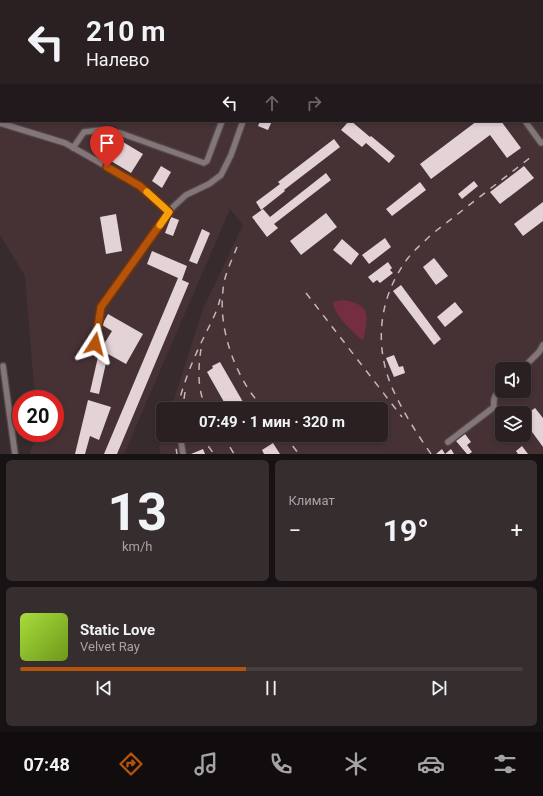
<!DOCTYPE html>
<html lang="ru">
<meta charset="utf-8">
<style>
:root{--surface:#2a2022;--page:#362d2f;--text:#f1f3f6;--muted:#a5a3a5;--line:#463e40;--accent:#b45309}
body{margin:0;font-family:Roboto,sans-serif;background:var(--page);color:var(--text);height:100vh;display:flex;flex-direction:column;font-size:15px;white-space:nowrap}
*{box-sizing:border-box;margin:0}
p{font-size:13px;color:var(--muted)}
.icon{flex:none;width:22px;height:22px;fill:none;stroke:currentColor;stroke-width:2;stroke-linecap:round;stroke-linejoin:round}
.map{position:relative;height:454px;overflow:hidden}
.details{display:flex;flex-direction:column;gap:6px;padding:6px;background:#171213;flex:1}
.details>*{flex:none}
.guide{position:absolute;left:0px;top:0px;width:543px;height:122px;box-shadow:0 2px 6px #0003,0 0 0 1px var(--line);background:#2a2022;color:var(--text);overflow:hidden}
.controls{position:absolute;left:495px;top:362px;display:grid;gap:8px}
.controls a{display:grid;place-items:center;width:36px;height:36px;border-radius:6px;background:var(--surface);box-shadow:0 2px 6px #0003,0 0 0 1px var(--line);font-size:20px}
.speed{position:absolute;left:12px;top:390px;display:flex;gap:8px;font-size:20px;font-weight:700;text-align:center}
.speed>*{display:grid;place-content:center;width:52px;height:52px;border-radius:50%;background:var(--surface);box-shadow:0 2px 6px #0003,0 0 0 1px var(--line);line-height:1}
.speed .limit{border:6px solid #d22;background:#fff;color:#111}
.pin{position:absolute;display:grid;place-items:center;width:34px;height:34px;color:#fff;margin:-41px -17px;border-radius:50% 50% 50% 0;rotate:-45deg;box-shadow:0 0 4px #0007}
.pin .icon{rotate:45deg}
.me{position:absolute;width:44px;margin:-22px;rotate:9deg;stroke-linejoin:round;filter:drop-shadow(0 0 3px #0008)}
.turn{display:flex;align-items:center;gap:14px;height:84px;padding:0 20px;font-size:18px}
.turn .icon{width:52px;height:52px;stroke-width:2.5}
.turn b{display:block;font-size:28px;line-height:34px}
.lanes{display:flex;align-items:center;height:38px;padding:0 20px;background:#0003;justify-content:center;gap:20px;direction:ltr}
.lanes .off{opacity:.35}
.big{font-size:30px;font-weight:700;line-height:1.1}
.details .tile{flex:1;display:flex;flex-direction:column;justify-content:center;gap:6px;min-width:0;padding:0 14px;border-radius:6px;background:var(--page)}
.details .dial{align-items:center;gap:0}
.dial b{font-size:52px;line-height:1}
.song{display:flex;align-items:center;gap:12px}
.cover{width:48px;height:48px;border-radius:6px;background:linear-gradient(135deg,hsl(80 70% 55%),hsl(80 70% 35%))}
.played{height:4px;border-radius:2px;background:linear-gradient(90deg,var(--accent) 45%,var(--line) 45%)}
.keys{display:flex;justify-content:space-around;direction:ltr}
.heat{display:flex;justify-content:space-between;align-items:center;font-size:22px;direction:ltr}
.details .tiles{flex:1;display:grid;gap:6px;grid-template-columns:1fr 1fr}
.tile:last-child{grid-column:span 2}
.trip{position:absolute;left:156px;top:402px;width:232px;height:40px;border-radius:6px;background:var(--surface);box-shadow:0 2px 6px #0003,0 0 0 1px var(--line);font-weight:700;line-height:40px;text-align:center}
.tab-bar{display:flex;height:64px;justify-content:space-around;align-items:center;background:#110d0e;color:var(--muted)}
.tab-bar .icon{width:28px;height:28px}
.tab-bar .active{color:var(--accent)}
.tab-bar b{font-size:18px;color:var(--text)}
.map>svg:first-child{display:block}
.built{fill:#463235;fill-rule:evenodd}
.water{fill:#742e40}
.building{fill:#e4d3d6}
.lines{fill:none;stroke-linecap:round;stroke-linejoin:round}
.minor-casing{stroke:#52484a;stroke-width:8}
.minor{stroke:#847577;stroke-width:5.5}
.rail{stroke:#c1b8b9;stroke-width:1.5;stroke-dasharray:7 7;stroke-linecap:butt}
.route-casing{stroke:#753606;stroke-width:10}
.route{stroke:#b45309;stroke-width:7}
.slow{stroke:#f59e0b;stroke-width:7}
</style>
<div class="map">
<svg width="543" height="454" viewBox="0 0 543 454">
<rect width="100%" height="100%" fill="#382b2d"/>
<path class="built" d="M0 0H498V1H1V121H542V66L543 68V454H161L159 448 163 434 381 435V409H171L203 309 243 225 230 209 124 454H29L38 433H55V399H35L25 276 0 235ZM502 369H524V391H502ZM502 413H524V435H502Z"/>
<path class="water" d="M344 300C371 305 368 315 364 338L362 340C350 329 338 319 333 304L335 301Z"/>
<g class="building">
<path d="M260 121H272L268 130 258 126Z"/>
<path d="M349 121H351L370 137 371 136 395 156 389 163 366 143 362 147 341 130Z"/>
<path d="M477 121H501L521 148 507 158 490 135 431 179 420 164Z"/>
<path d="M113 136 143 154 131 173 101 155Z"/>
<path d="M334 139 340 147 284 190 285 191 261 210 256 202 280 184 278 182Z"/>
<path d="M161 166 171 172 162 188 152 181Z"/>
<path d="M524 166 534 178 500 204 490 192Z"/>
<path d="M326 173 331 180 274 224 278 228 267 237 252 217 263 209 270 217Z"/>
<path d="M474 181 478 186 462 199 458 194Z"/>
<path d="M420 182 426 190 392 216 386 209Z"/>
<path d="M543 202V221L523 236 514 224Z"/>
<path d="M326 213 337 227 301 255 290 241Z"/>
<path d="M116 214 122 251 106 254 100 217Z"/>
<path d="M171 217 179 220 173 236 165 233Z"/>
<path d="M202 229 210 233 197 264 189 261Z"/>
<path d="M385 238 391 247 369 264 362 255Z"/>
<path d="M342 239 359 254 351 265 333 250Z"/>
<path d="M152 251 187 266 182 280 189 283 117 454H104L178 278 147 264Z"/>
<path d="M434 258 448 276 436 285 423 267Z"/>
<path d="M388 262 392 268 390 270 393 273 380 283 377 280 373 283 368 277Z"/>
<path d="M401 285 441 339 434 345 393 291Z"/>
<path d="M455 302 463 312 445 327 437 317Z"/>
<path d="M108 314 143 334 126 364 108 354 99 394 90 392 100 348 101 349 112 331 102 325Z"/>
<path d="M394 355 399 367 403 366 405 373 394 377 386 358Z"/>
<path d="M220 362 247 409H228L207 372 213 368 212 366Z"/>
<path d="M88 400 111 407 99 440 90 436 85 454H75Z"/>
<path d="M535 408 543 418V447L524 421V416Z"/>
<path d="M465 434 471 442 467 445 472 452 469 454H467L456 441Z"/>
<path d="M273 443 280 454H264L262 450Z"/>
<path d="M522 446 528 454H518L516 451Z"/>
<path d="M203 449 205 454H191Z"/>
<path d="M442 449 445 454 451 449 454 454H436Z"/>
</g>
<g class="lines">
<g class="minor-casing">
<g id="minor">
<path d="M537 0V1"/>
<path d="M4 1V0"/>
<path d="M268 1V0"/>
<path d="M289 1V0"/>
<path d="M513 1V0"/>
<path d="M0 11 1 9"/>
<path d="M0 19H1"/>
<path d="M542 53 543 54"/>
<path d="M525 121 541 143 543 142"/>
<path d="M0 123 65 143 141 186 169 212"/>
<path d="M73 148 84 132 101 130 120 133 204 163 207 161 222 121"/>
<path d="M95 344 101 307 173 207 186 195 209 184 221 175 231 155 243 121"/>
<path d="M3 366 15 454"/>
<path d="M522 369 539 352 543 345"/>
<path d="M180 435 183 454"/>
<path d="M448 442 494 407C493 397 495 395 502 388"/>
</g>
</g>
<use href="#minor" class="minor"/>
<g class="rail">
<path d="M237 247C232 260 224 275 223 290 219 323 230 359 247 387 252 395 258 402 264 409"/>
<path d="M306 293 402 417"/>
<path d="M201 349C198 369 197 391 207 409"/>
<path d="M185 392 184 399 186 409"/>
<path d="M177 409C183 385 192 361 203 339 209 326 217 313 220 299"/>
<path d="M174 435 177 454"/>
<path d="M200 435 214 454"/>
<path d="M223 435 234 454"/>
<path d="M284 435 299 454"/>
<path d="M431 454C418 435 406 417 396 396 373 351 377 299 408 258 415 249 424 242 432 234L531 157"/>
</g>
</g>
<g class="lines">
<g class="route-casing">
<path id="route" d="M95 344 101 307 169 212 140 186 107 167"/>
</g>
<use href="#route" class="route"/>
<path class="slow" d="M147 192 169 212 160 225"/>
</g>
</svg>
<div class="controls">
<a><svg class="icon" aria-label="sound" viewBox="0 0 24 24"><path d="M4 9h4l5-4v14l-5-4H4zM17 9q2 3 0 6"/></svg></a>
<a><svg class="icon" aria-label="layers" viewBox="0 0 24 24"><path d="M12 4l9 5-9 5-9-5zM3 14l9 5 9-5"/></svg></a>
</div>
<div class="speed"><div class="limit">20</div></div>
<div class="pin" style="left:107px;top:167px;background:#d93025"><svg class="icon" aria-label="arrive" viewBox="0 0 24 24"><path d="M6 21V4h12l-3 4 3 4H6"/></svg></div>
<svg class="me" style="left:95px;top:344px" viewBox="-20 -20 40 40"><path d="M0-17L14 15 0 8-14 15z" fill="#b45309" stroke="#fff" stroke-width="4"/></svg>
<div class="trip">07:49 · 1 мин · 320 m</div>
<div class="guide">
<div class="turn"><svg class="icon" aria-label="left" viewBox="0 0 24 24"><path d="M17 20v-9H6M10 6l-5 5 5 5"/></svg><div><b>210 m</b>Налево</div></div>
<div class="lanes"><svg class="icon" aria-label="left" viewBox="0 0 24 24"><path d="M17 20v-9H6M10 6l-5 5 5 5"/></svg><svg class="icon off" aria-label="ahead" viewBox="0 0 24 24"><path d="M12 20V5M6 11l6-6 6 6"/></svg><svg class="icon off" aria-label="right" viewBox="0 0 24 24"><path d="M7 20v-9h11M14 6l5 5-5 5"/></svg></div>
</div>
</div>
<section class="details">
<div class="tiles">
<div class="tile dial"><b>13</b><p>km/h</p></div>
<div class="tile"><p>Климат</p>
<div class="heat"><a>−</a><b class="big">19°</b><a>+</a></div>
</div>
<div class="tile">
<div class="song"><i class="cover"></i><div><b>Static Love</b><p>Velvet Ray</p></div></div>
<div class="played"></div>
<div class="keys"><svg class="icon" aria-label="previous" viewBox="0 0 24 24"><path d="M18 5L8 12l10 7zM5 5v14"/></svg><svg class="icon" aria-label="pause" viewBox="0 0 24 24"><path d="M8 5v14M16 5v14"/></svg><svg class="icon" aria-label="next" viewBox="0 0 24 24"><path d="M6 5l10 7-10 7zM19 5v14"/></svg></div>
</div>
</div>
</section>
<nav class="tab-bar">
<b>07:48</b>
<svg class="icon active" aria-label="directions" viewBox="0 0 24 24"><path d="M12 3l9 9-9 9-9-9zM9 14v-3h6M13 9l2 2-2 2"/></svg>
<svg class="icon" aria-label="music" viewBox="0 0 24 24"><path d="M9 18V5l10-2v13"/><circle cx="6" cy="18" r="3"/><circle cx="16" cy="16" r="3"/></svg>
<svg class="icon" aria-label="phone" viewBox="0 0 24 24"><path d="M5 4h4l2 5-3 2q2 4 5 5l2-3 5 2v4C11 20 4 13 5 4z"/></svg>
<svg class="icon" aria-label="climate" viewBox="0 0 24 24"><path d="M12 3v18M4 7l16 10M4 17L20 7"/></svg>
<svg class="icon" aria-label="car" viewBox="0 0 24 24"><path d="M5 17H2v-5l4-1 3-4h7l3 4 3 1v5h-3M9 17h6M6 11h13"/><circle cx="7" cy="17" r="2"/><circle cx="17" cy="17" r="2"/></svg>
<svg class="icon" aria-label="filters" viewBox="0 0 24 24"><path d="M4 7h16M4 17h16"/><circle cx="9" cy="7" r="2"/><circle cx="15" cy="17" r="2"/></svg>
</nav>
